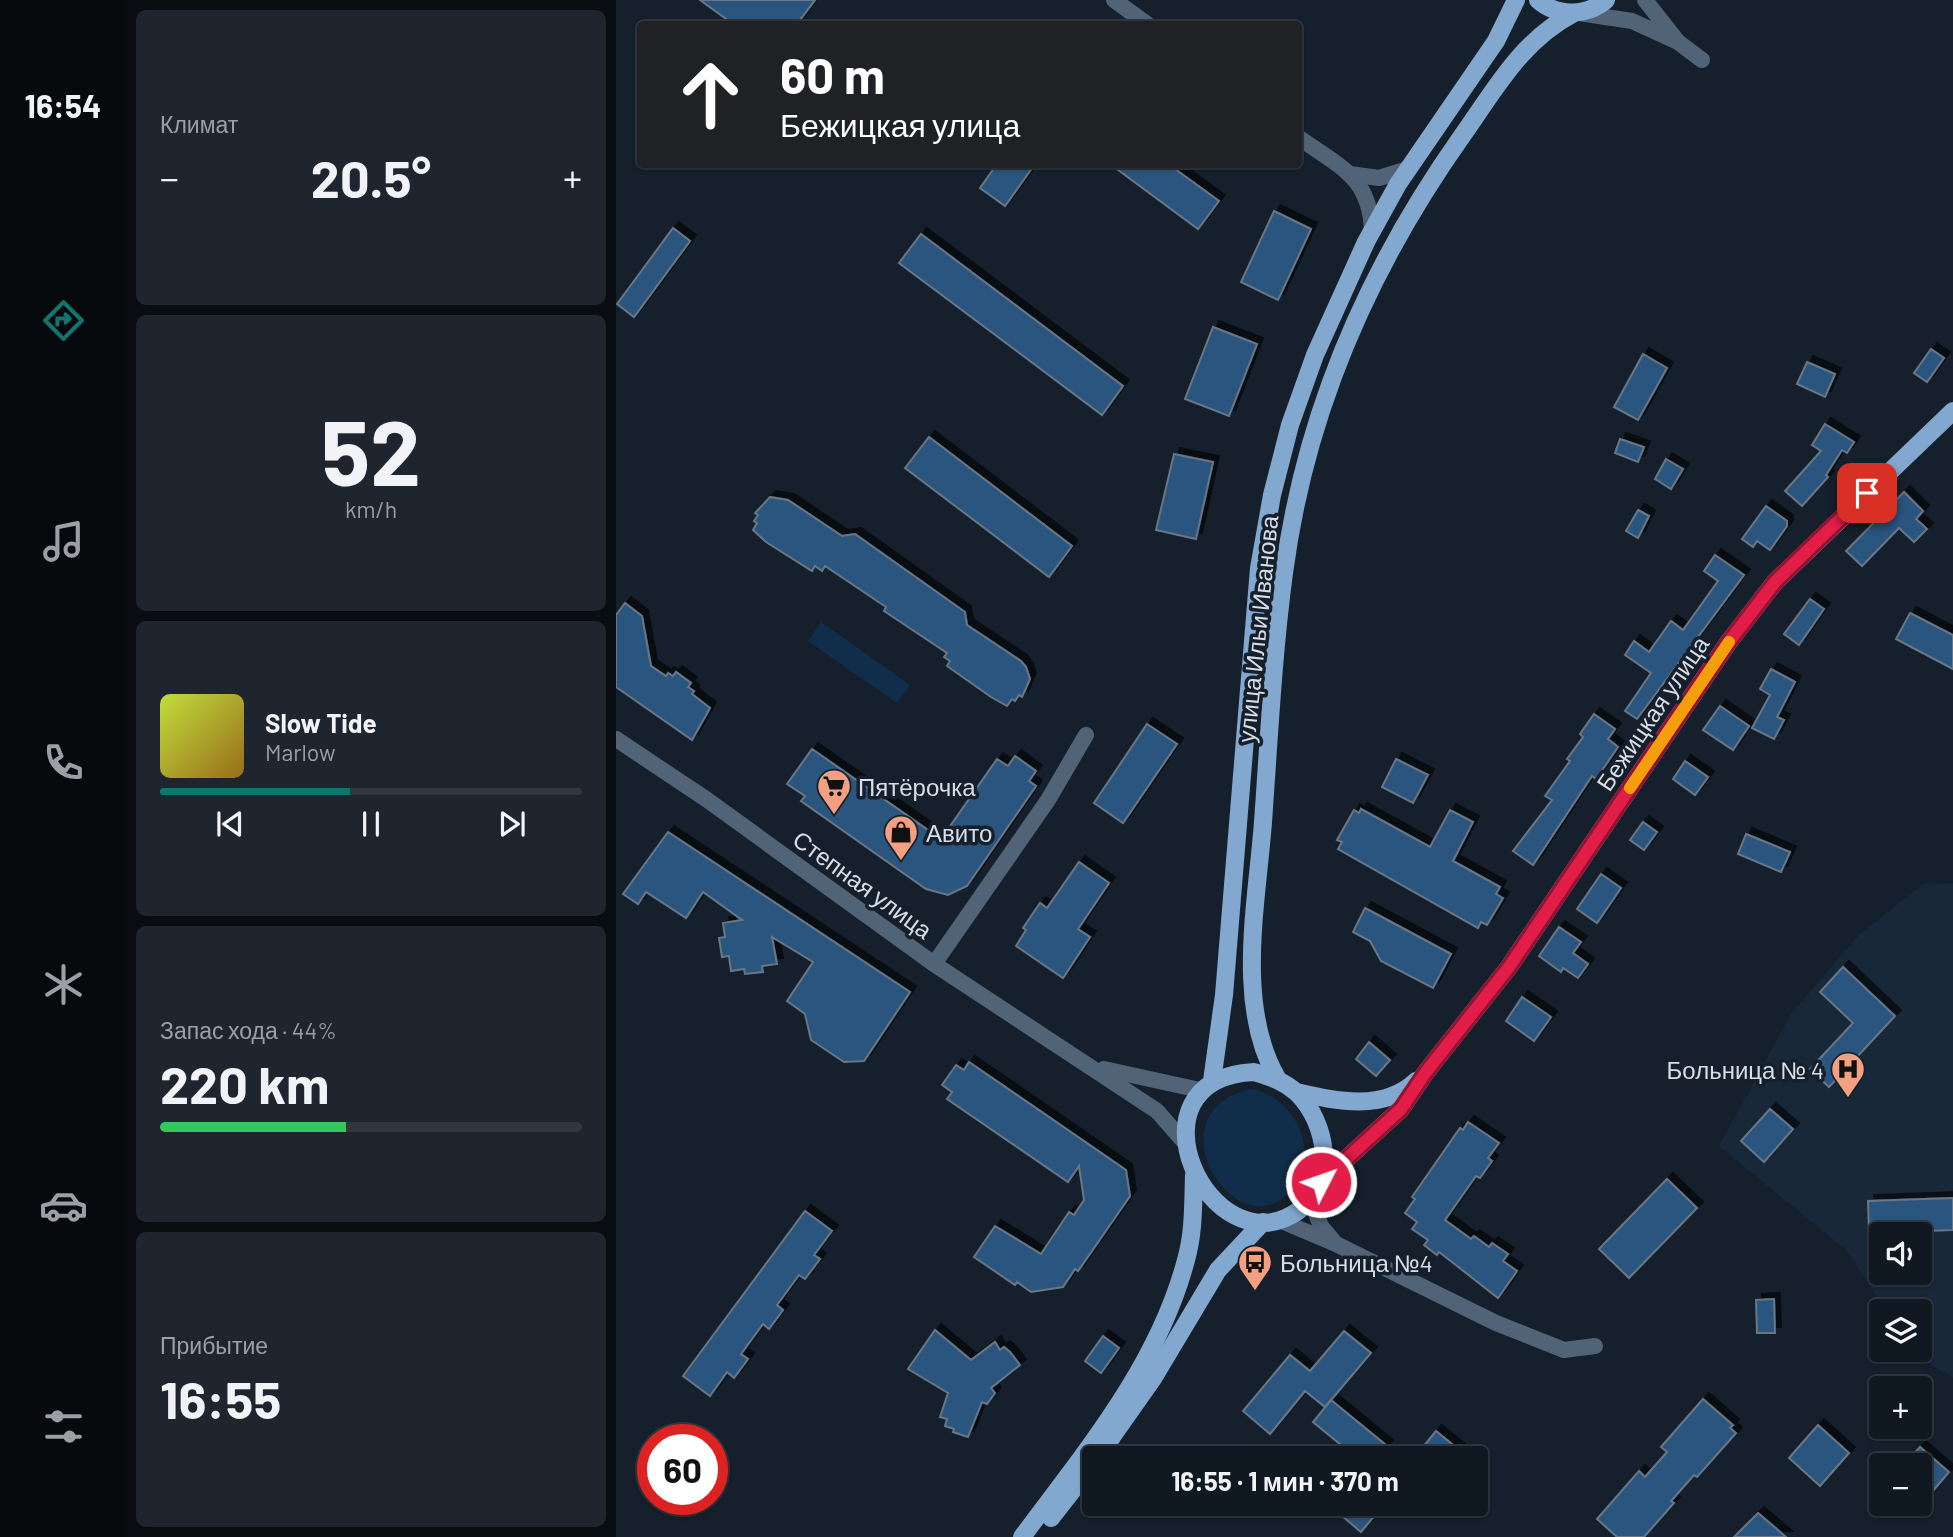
<!DOCTYPE html>
<html lang="ru">
<meta charset="utf-8">
<style>
:root{--surface:#101821;--page:#1e252e;--text:#f1f3f6;--muted:#9ca0a5;--line:#30373f;--accent:#0f766e}
body{margin:0;font-family:Barlow,sans-serif;background:var(--page);color:var(--text);height:100vh;display:flex;flex-direction:column;font-size:26px;white-space:nowrap}
*{box-sizing:border-box;margin:0}
p{font-size:23px;color:var(--muted)}
.icon{flex:none;width:38px;height:38px;fill:none;stroke:currentColor;stroke-width:2;stroke-linecap:round;stroke-linejoin:round}
.map{position:relative;flex:1;overflow:hidden}
.details{display:flex;flex-direction:column;gap:10px;padding:10px;background:#090d12;width:490px}
.details>*{flex:none}
.hud{position:absolute;left:21px;top:21px;width:665px;height:147px;border-radius:7px;box-shadow:0 2px 5px #0004,0 0 0 2px var(--line);background:#202124;color:#fff;overflow:hidden}
.controls{position:absolute;left:1253px;top:1222px;display:grid;gap:14px}
.controls a{display:grid;place-items:center;width:63px;height:63px;border-radius:7px;background:var(--surface);box-shadow:0 2px 5px #0004,0 0 0 2px var(--line);font-size:35px}
.speed{position:absolute;left:21px;top:1424px;display:flex;gap:14px;font-size:35px;font-weight:700;text-align:center}
.speed>*{display:grid;place-content:center;width:91px;height:91px;border-radius:50%;background:var(--surface);box-shadow:0 2px 5px #0004,0 0 0 2px var(--line);line-height:1}
.speed .limit{border:10px solid #d22;background:#fff;color:#111}
.pin{position:absolute;display:grid;place-items:center;width:60px;height:60px;color:#fff;margin:-30px;border-radius:14px;box-shadow:0 4px 10px #0006}
.me{position:absolute;width:77px;margin:-38px;rotate:49deg;stroke-linejoin:round;filter:drop-shadow(0 0 5px #0008)}
.turn{display:flex;align-items:center;gap:24px;height:147px;padding:0 28px;font-size:32px}
.turn .icon{width:91px;height:91px;stroke-width:2.5}
.turn b{display:block;font-size:49px;line-height:60px}
.big{font-size:52px;font-weight:700;line-height:1.1}
.details .widget{flex:1;display:flex;flex-direction:column;justify-content:center;gap:10px;min-width:0;padding:0 24px;border-radius:10px;background:var(--page)}
.details .dial{align-items:center;gap:0}
.dial b{font-size:91px;line-height:1}
.song{display:flex;align-items:center;gap:21px}
.cover{width:84px;height:84px;border-radius:10px;background:linear-gradient(135deg,hsl(70 70% 55%),hsl(40 70% 35%))}
.played{height:7px;border-radius:4px;background:linear-gradient(90deg,var(--accent) 45%,var(--line) 45%)}
.keys{display:flex;justify-content:space-around;direction:ltr}
.heat{display:flex;justify-content:space-between;align-items:center;font-size:38px;direction:ltr}
.charge{height:10px;border-radius:5px;background:linear-gradient(90deg,#34c759 44%,var(--line) 0)}
.trip{position:absolute;left:466px;top:1446px;width:406px;height:70px;border-radius:7px;background:var(--surface);box-shadow:0 2px 5px #0004,0 0 0 2px var(--line);font-weight:700;line-height:70px;text-align:center}
main{display:flex;flex:1;min-height:0}
.menu{display:flex;flex-direction:column;width:126px;justify-content:space-around;align-items:center;background:#060a0d;color:var(--muted)}
.menu .icon{width:49px;height:49px}
.menu .current{color:var(--accent)}
.menu b{font-size:32px;color:var(--text)}
.map>svg:first-child{display:block}
.built{fill:#182839;fill-rule:evenodd}
.green{fill:#102e4b}
.building{fill:#2a547f;stroke:#697685;stroke-width:2;filter:url(#shadow)}
.lines{fill:none;stroke-linecap:round;stroke-linejoin:round}
.minor{stroke:#516377;stroke-width:16}
.major{stroke:#82a8d0;stroke-width:18}
.route-casing{stroke:#92132f;stroke-width:18}
.route{stroke:#e11d48;stroke-width:12}
.slow{stroke:#f59e0b;stroke-width:12}
.labels{text-anchor:middle;dominant-baseline:central;stroke-width:7;stroke-linejoin:round;paint-order:stroke}
.street-label{font-size:24px;fill:#d7dee7;stroke:#15202c}
.poi-label{font-size:24px;fill:#d7dee7;stroke:#15202c;text-anchor:start}
</style>
<main>
<nav class="menu">
<b>16:54</b>
<svg class="icon current" aria-label="directions" viewBox="0 0 24 24"><path d="M12 3l9 9-9 9-9-9zM9 14v-3h6M13 9l2 2-2 2"/></svg>
<svg class="icon" aria-label="music" viewBox="0 0 24 24"><path d="M9 18V5l10-2v13"/><circle cx="6" cy="18" r="3"/><circle cx="16" cy="16" r="3"/></svg>
<svg class="icon" aria-label="phone" viewBox="0 0 24 24"><path d="M5 4h4l2 5-3 2q2 4 5 5l2-3 5 2v4C11 20 4 13 5 4z"/></svg>
<svg class="icon" aria-label="climate" viewBox="0 0 24 24"><path d="M12 3v18M4 7l16 10M4 17L20 7"/></svg>
<svg class="icon" aria-label="car" viewBox="0 0 24 24"><path d="M5 17H2v-5l4-1 3-4h7l3 4 3 1v5h-3M9 17h6M6 11h13"/><circle cx="7" cy="17" r="2"/><circle cx="17" cy="17" r="2"/></svg>
<svg class="icon" aria-label="filters" viewBox="0 0 24 24"><path d="M4 7h16M4 17h16"/><circle cx="9" cy="7" r="2"/><circle cx="15" cy="17" r="2"/></svg>
</nav>
<section class="details">
<div class="widget"><p>Климат</p>
<div class="heat"><a>−</a><b class="big">20.5°</b><a>+</a></div>
</div>
<div class="widget dial"><b>52</b><p>km/h</p></div>
<div class="widget">
<div class="song"><i class="cover"></i><div><b>Slow Tide</b><p>Marlow</p></div></div>
<div class="played"></div>
<div class="keys"><svg class="icon" aria-label="previous" viewBox="0 0 24 24"><path d="M18 5L8 12l10 7zM5 5v14"/></svg><svg class="icon" aria-label="pause" viewBox="0 0 24 24"><path d="M8 5v14M16 5v14"/></svg><svg class="icon" aria-label="next" viewBox="0 0 24 24"><path d="M6 5l10 7-10 7zM19 5v14"/></svg></div>
</div>
<div class="widget"><p>Запас хода · 44%</p><b class="big">220 km</b><div class="charge"></div></div>
<div class="widget"><p>Прибытие</p><b class="big">16:55</b></div>
</section>
<div class="map">
<svg width="1337" height="1537" viewBox="0 0 1337 1537">
<defs>
<filter id="shadow"><feDropShadow dx="6" dy="-6" stdDeviation="0" flood-color="#0009"/></filter>
</defs>
<rect width="100%" height="100%" fill="#15202c"/>
<path class="built" d="M1337 883V1377L1301 1357 1296 1349H1304V1311H1270L1230 1250 1103 1146 1175 1014 1243 935 1307 884ZM1265 1234H1304V1272H1265Z"/>
<g class="green">
<path d="M205 622 294 685 281 703 192 641Z"/>
<path d="M635 1089C672 1094 702 1142 683 1177 634 1270 525 1114 635 1089Z"/>
</g>
<g class="building">
<path d="M84 0H199L181 24H117Z"/>
<path d="M381 164H419L389 206 364 188Z"/>
<path d="M494 164H552L603 201 582 229Z"/>
<path d="M658 211 695 229 662 300 625 282Z"/>
<path d="M57 228 74 241 18 317 1 304Z"/>
<path d="M305 234 507 386 486 415 283 263Z"/>
<path d="M597 327 641 344 613 416 569 399Z"/>
<path d="M1315 349 1328 358 1311 382 1298 373Z"/>
<path d="M1027 354 1051 368 1022 420 998 407Z"/>
<path d="M1191 362 1219 374 1209 397 1181 384Z"/>
<path d="M1209 424 1238 442 1231 453 1226 450 1210 475 1212 477 1186 506 1169 491 1205 451 1196 445Z"/>
<path d="M313 437 456 546 433 577 289 468Z"/>
<path d="M1004 439 1028 447 1022 462 999 453Z"/>
<path d="M558 454 597 462 580 539 540 530Z"/>
<path d="M1050 459 1067 469 1055 489 1039 479Z"/>
<path d="M1288 492 1307 511 1300 519 1311 529 1298 542 1283 528 1246 566 1230 551Z"/>
<path d="M154 497 172 500 226 536 239 534 349 612 351 625 405 661 410 667 414 679 406 697 403 695 399 701 396 699 391 706 375 697 331 666 334 661 328 657 331 653 268 611 270 607 209 566 206 571 199 566 196 571 150 542 137 530 141 523 138 521 142 515 139 513Z"/>
<path d="M1150 506 1171 521V526L1154 550 1141 541 1137 547 1126 539Z"/>
<path d="M1022 510 1033 516 1022 538 1010 531Z"/>
<path d="M1099 555 1128 575 1021 719 1009 711 1035 673 1009 655 1018 641 1033 652 1055 621 1067 630 1102 581 1088 571Z"/>
<path d="M1194 599 1208 609 1183 645 1168 634Z"/>
<path d="M9 603 26 616 35 666 50 676 52 673 57 676 60 672 75 683 72 687 78 691 76 694 94 708 76 740 0 687V615Z"/>
<path d="M1294 613 1337 635V669L1280 639Z"/>
<path d="M1155 669 1179 682 1161 717 1168 720 1158 739 1136 728 1154 695 1144 689Z"/>
<path d="M1104 706 1133 726 1117 750 1087 730Z"/>
<path d="M978 714 999 729 992 739 1002 747 980 779 976 776 917 865 897 851 936 800 929 796 954 761 951 759 967 737 964 734Z"/>
<path d="M531 724 561 744 507 823 478 803Z"/>
<path d="M196 749 325 839 381 759 392 766 399 756 420 771 413 781 420 786 351 886 332 895 310 889 185 801 189 796 171 784Z"/>
<path d="M780 759 812 775 797 803 766 787Z"/>
<path d="M1069 761 1092 777 1079 795 1057 779Z"/>
<path d="M745 809 814 847 834 810 857 822 837 861 884 887 880 894 887 898 871 925 865 922 862 928 722 849 726 842 721 840 738 810 743 813Z"/>
<path d="M1027 822 1041 832 1028 850 1014 840Z"/>
<path d="M52 832 294 992 248 1061 228 1062 195 1040 189 1014 171 1001 197 962 156 937 161 964 146 966 147 972 129 974 128 969 115 971 113 956 106 957 103 938 109 937 107 923 126 920 87 892 70 918 30 892 22 904 7 894Z"/>
<path d="M1130 834 1174 852 1165 872 1122 854Z"/>
<path d="M463 862 493 883 462 929 474 937 447 978 400 946 410 930 407 928 424 903 431 908Z"/>
<path d="M985 874 1005 888 981 923 961 909Z"/>
<path d="M749 908 835 954 817 988 765 961 754 941 737 932Z"/>
<path d="M943 927 965 942 957 953 972 964 962 978 947 968 945 972 923 956Z"/>
<path d="M1227 967 1279 1016 1213 1087 1194 1069 1237 1023 1204 992Z"/>
<path d="M906 997 935 1017 918 1041 890 1021Z"/>
<path d="M753 1042 774 1060 760 1076 740 1059Z"/>
<path d="M353 1062 510 1170 514 1196 462 1271 459 1269 447 1287 415 1292 401 1282 399 1285 358 1257 379 1226 425 1254 453 1212 458 1215 468 1200 463 1166 452 1182 331 1099 336 1092 326 1085 340 1065 348 1070Z"/>
<path d="M1154 1109 1177 1129 1148 1162 1125 1141Z"/>
<path d="M852 1122 883 1143 872 1158 876 1161 864 1178 860 1176 829 1220 855 1239 858 1236 873 1247 876 1243 892 1254 887 1261 901 1271 882 1298 823 1252 821 1255 808 1245 812 1240 796 1229 801 1222 789 1213 799 1199 796 1197 844 1128 847 1130Z"/>
<path d="M1051 1179 1081 1208 1013 1278 983 1249Z"/>
<path d="M1337 1198V1230L1253 1233 1252 1201Z"/>
<path d="M189 1211 216 1231 198 1255 204 1259 189 1279 183 1275 161 1305 167 1310 153 1329 147 1324 125 1354 132 1359 118 1378 111 1372 94 1396 67 1376Z"/>
<path d="M1158 1299 1159 1333H1141L1140 1300Z"/>
<path d="M319 1330 355 1360 379 1342 384 1350 388 1347 394 1352 404 1365 375 1388 379 1393 371 1404 366 1402 352 1437 337 1432 338 1429 329 1426 331 1419 324 1417 332 1393 292 1369Z"/>
<path d="M728 1331 755 1353 709 1407 689 1391 654 1434 627 1411 674 1355 694 1371Z"/>
<path d="M487 1336 503 1348 485 1373 469 1361Z"/>
<path d="M1087 1399 1117 1425 1114 1428 1120 1433 1081 1477 1078 1475 1055 1501 1058 1503 1028 1537H1001L981 1519 1023 1471 1029 1477 1051 1452 1045 1447Z"/>
<path d="M715 1400 771 1446 761 1458H741L697 1422Z"/>
<path d="M1202 1425 1233 1453 1204 1486 1173 1458Z"/>
<path d="M820 1431 853 1458H798Z"/>
<path d="M1304 1447 1333 1472 1304 1506V1465H1288Z"/>
<path d="M727 1503H769L745 1532 720 1511Z"/>
<path d="M1142 1513 1170 1537H1118Z"/>
</g>
<g class="lines">
<g class="minor">
<path d="M498 0 531 24"/>
<path d="M963 13 1016 21 1062 42 1029 0"/>
<path d="M1062 42 1086 60"/>
<path d="M682 137C722 166 754 176 756 231"/>
<path d="M734 174 763 178 792 169"/>
<path d="M0 739 90 799 318 964 541 1111 570 1144"/>
<path d="M318 964 432 800 470 735"/>
<path d="M488 1069 584 1090"/>
<path d="M694 1199 705 1226 720 1244"/>
<path d="M663 1220 722 1245 880 1323 948 1350 979 1346"/>
</g>
<g class="major">
<path d="M922 0C941 17 971 16 990 0"/>
<path d="M638 1072C654 1077 668 1081 681 1093 711 1122 722 1184 682 1211 594 1272 504 1078 638 1072Z"/>
<path d="M661 1078C619 1005 641 903 647 822 653 739 657 655 668 573 689 413 754 266 846 136 880 88 905 41 958 13"/>
<path d="M596 1081 608 995 643 568 656 495 674 425 699 355 750 242 782 184 880 41 900 0"/>
<path d="M680 1092C720 1101 767 1112 800 1081"/>
<path d="M705 1182 785 1109 810 1072 893 967 1112 643 1159 582 1337 411"/>
<path d="M481 1458 538 1377 602 1270 647 1222"/>
<path d="M435 1518 478 1463"/>
<path d="M406 1537C470 1451 542 1366 570 1260 578 1232 577 1204 578 1175"/>
</g>
</g>
<g class="lines">
<g class="route-casing">
<path id="route" d="M705 1182 785 1109 810 1072 893 967 1112 643 1159 582 1251 493"/>
</g>
<use href="#route" class="route"/>
<path class="slow" d="M1014 788 1113 642"/>
</g>
<defs>
<g id="supermarket-pin" transform="scale(1.75)"><path d="M0 17L-7.5 6A9.5 9.5 0 1 1 7.5 6Z" fill="#f3a082" stroke="#15202c"/><path d="M-6-5.5h2.5l.6 2H6L4.5 2H-2.5L-4.4-4H-6ZM-1.5 3.2a1.3 1.3 0 1 0 .1 0ZM3 3.2a1.3 1.3 0 1 0 .1 0Z" fill="#111"/></g>
<g id="shop-pin" transform="scale(1.75)"><path d="M0 17L-7.5 6A9.5 9.5 0 1 1 7.5 6Z" fill="#f3a082" stroke="#15202c"/><path d="M-5-2.5h2.3a2.7 3.5 0 0 1 5.4 0H5L5.5 6h-11ZM-1.5-2.5h3a1.5 2.3 0 0 0-3 0Z" fill="#111"/></g>
<g id="hospital-pin" transform="scale(1.75)"><path d="M0 17L-7.5 6A9.5 9.5 0 1 1 7.5 6Z" fill="#f3a082" stroke="#15202c"/><path d="M-5-5h3v3.5h4V-5h3V5h-3V1.5h-4V5h-3Z" fill="#111"/></g>
<g id="bus-pin" transform="scale(1.75)"><path d="M0 17L-7.5 6A9.5 9.5 0 1 1 7.5 6Z" fill="#f3a082" stroke="#15202c"/><path d="M-5-6H5V4H4V6H2V4H-2V6H-4V4H-5ZM-3.5-4V0h7V-4ZM-3.5 1.2v1.5H-2V1.2ZM2 1.2v1.5H3.5V1.2Z" fill="#111"/></g>
</defs>
<g fill-rule="evenodd">
<use href="#supermarket-pin" x="218" y="786"/>
<use href="#shop-pin" x="285" y="832"/>
<use href="#hospital-pin" x="1232" y="1069"/>
<use href="#bus-pin" x="639" y="1262"/>
</g>
<g class="labels">
<g class="street-label">
<text transform="translate(641 629) rotate(-84)">улица Ильи Иванова</text>
<text transform="translate(1036 713) rotate(-56)">Бежицкая улица</text>
<text transform="translate(247 884) rotate(36)">Степная улица</text>
</g>
<g class="poi-label">
<text x="242" y="786">Пятёрочка</text>
<text x="310" y="832">Авито</text>
<text x="1208" y="1069" text-anchor="end">Больница № 4</text>
<text x="664" y="1262">Больница №4</text>
</g>
</g>
</svg>
<div class="controls">
<a><svg class="icon" aria-label="sound" viewBox="0 0 24 24"><path d="M4 9h4l5-4v14l-5-4H4zM17 9q2 3 0 6"/></svg></a>
<a><svg class="icon" aria-label="layers" viewBox="0 0 24 24"><path d="M12 4l9 5-9 5-9-5zM3 14l9 5 9-5"/></svg></a>
<a>+</a>
<a>−</a>
</div>
<div class="speed"><div class="limit">60</div></div>
<div class="pin" style="left:1251px;top:493px;background:#d93025"><svg class="icon" aria-label="arrive" viewBox="0 0 24 24"><path d="M6 21V4h12l-3 4 3 4H6"/></svg></div>
<svg class="me" style="left:705px;top:1182px" viewBox="-20 -20 40 40"><circle r="17" fill="#e11d48" stroke="#fff" stroke-width="3"/><path d="M0-11L8 9 0 5-8 9z" fill="#fff"/></svg>
<div class="trip">16:55 · 1 мин · 370 m</div>
<div class="hud">
<div class="turn"><svg class="icon" aria-label="ahead" viewBox="0 0 24 24"><path d="M12 20V5M6 11l6-6 6 6"/></svg><div><b>60 m</b>Бежицкая улица</div></div>
</div>
</div>
</main>
